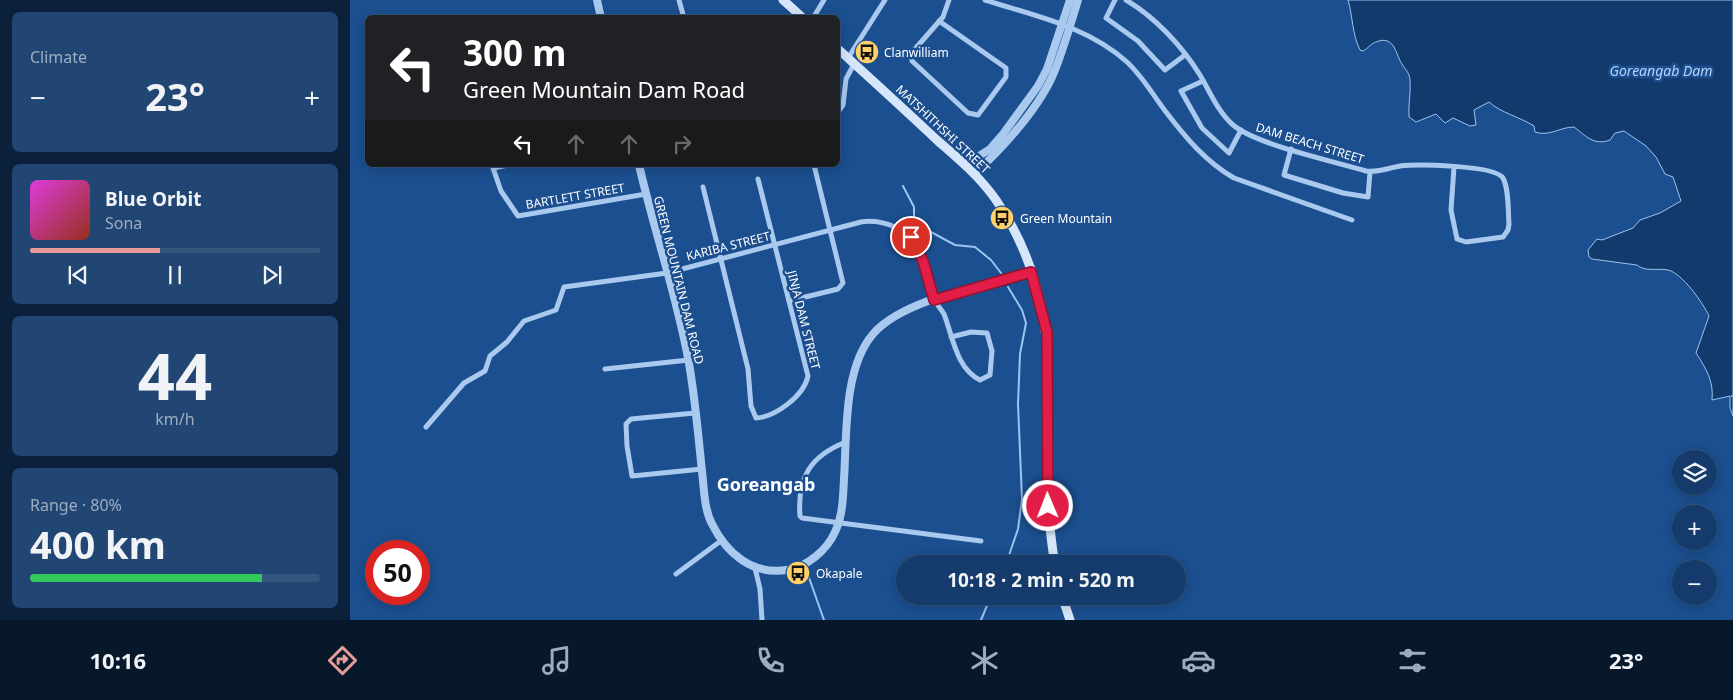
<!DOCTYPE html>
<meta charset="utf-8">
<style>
:root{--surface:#143b6b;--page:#214673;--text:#f1f3f6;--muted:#9dadc1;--line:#33557e;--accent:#e69b98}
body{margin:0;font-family:"Noto Sans",sans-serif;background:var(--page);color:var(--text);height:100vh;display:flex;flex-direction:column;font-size:19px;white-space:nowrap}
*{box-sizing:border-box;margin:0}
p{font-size:16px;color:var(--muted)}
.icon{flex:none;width:28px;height:28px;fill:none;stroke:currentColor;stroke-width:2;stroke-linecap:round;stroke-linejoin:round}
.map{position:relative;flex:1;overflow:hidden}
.panel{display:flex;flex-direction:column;gap:12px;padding:12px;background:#0b203b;width:350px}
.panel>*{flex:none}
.hud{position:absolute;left:15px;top:15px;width:475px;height:152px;border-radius:8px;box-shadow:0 2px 12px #0003,0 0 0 1px var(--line);background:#202124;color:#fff;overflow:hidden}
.tools{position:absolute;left:1322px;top:450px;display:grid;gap:10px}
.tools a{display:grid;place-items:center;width:45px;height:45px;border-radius:50%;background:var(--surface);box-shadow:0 2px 12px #0003,0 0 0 1px var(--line);font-size:25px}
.speed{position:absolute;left:15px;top:540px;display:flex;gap:10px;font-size:25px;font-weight:700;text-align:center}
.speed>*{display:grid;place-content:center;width:65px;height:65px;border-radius:50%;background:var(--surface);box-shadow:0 2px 12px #0003,0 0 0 1px var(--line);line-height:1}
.speed .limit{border:8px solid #d22;background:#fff;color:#111}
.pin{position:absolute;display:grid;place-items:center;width:42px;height:42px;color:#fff;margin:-21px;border:2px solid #fff;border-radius:50%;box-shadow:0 1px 5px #0007}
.me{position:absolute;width:55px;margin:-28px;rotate:359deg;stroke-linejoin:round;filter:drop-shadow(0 0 4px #0008)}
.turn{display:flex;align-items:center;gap:18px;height:105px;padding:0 15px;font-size:22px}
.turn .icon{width:65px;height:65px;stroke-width:2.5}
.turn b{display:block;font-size:35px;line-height:42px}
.lanes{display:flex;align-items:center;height:48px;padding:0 15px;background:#0003;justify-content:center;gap:25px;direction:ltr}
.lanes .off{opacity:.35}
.big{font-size:38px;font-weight:700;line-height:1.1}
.panel .card{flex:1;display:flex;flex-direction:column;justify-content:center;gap:8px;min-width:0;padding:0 18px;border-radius:8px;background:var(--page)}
.panel .dial{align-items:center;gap:0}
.dial b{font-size:65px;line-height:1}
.song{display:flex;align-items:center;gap:15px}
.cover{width:60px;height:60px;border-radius:8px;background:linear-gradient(135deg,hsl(300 70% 55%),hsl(10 70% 35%))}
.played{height:5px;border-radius:2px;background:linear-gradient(90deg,var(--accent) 45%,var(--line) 45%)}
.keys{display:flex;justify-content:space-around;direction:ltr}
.heat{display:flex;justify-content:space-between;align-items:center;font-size:28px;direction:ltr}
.charge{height:8px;border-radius:4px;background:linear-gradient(90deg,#34c759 80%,var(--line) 0)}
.trip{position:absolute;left:546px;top:555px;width:290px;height:50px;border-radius:25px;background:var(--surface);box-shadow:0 2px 12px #0003,0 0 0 1px var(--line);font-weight:700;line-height:50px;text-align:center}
.menu{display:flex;height:80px;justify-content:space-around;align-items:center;background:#08182b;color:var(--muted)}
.menu .icon{width:35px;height:35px}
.menu .selected{color:var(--accent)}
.menu b{font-size:22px;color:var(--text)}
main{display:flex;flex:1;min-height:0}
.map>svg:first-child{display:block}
.water{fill:#123a6d;stroke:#9cc4f0}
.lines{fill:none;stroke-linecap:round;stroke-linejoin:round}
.stream{stroke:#9cc4f0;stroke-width:2}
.minor{stroke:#a9c9ee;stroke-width:5}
.tertiary{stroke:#a9c9ee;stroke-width:8}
.secondary{stroke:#d6e6fa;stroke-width:9}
.route-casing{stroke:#92132f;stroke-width:12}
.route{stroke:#e11d48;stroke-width:9}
.labels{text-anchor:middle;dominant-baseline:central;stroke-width:5;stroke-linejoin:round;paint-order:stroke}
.poi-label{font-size:12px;fill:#fff;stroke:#1b4f8f;text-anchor:start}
.street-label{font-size:12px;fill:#fff;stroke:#1b4f8f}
.water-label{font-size:14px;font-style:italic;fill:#b5d3f5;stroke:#1b4f8f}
.district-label{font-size:18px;font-weight:bold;fill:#fff;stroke:#1b4f8f}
</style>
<main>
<section class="panel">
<div class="card"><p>Climate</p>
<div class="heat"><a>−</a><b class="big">23°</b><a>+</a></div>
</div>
<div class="card">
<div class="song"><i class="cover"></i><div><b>Blue Orbit</b><p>Sona</p></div></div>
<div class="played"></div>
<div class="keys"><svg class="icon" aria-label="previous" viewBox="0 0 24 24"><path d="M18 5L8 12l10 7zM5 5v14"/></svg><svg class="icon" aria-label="pause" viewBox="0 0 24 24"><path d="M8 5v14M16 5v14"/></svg><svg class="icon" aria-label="next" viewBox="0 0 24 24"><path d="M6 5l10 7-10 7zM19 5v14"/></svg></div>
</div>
<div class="card dial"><b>44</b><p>km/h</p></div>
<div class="card"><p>Range · 80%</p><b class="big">400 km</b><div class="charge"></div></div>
</section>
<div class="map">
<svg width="1383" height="620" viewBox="0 0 1383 620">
<rect width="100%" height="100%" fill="#1b4f8f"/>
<path class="water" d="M998 0H1383V395L1381 396 1383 397V416L1380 408V396L1362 400C1364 382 1356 368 1346 353L1359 316C1353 303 1332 273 1318 270 1307 268 1295 272 1287 265L1242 259 1239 257 1238 250 1247 239 1252 240 1283 228 1290 220 1310 213 1331 201 1323 177 1315 174 1306 157 1296 146 1274 131 1265 133 1260 140C1244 146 1236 136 1224 127 1210 127 1199 137 1185 132L1184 126C1170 117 1151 113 1139 102L1124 110 1126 125 1120 126 1103 118 1095 123 1086 114 1066 122 1059 117C1058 105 1061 93 1060 81 1060 73 1056 71 1052 64 1046 56 1045 34 1026 42 1022 43 1017 49 1013 51L1010 50C1002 34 1003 17 998 0Z"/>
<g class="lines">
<g class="stream">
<path d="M553 186 564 207V219L568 225 605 245 625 247 641 260 651 273"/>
<path d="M656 564 668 529 672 499 668 404 670 354 676 323 672 310 658 287"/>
<path d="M457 572 474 620"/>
<path d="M631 620 641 596"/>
</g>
<g class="minor">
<path d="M329 0 334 18"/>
<path d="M635 0C685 16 737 26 777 62 793 77 803 95 816 112 836 138 856 162 884 178L1002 220"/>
<path d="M765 0 756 18 788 41 815 70 835 55"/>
<path d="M776 0C805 17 832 46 850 75 860 92 868 112 883 125 907 145 983 161 1016 171 1027 173 1038 168 1050 166 1066 164 1145 165 1153 178 1159 189 1158 211 1159 224L1158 230 1153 237 1116 242 1107 239 1101 210 1104 167"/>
<path d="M463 18 474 0"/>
<path d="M589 21 656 68V77L628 115 618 113 562 61 561 52 565 49 593 17 599 0"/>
<path d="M498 58 535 0"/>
<path d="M853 81 831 91 852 128 879 153 891 130"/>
<path d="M488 112 493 105 496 79 504 64"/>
<path d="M941 149 934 175 993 193 1018 197 1020 172"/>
<path d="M158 165 143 168 151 191 168 216 296 194"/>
<path d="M353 187 398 369 401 406 406 418C425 417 454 396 458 376L408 179"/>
<path d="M439 301 488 289 493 283 464 165"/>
<path d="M255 369 339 360"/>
<path d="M345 413 281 419 276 424 277 446 282 476 352 469"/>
<path d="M76 427 114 383 135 371 140 356 157 342 174 321 206 310 214 287 317 273 511 222C523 220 533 222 545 227 574 240 573 271 584 298 586 304 591 309 594 314 603 337 606 368 630 380L640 375 642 351 637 333 621 332 601 337"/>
<path d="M496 442C460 456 447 478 450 516L452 518 631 541"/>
<path d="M405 568 410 589 412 620"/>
<path d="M326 574 372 540"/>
</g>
<g class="tertiary">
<path d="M247 0 251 18"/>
<path d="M289 165C304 230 326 293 338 358 345 395 348 434 352 471 354 488 354 509 362 524 377 554 402 575 437 570 457 567 477 550 485 532 493 515 493 497 494 479 497 435 493 369 523 334 553 299 636 285 681 272"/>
<path d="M615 165 640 149 653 134 688 86 697 69 720 0"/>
<path d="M624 174C653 148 691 106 705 70 714 47 721 23 728 0"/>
</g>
<g class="secondary">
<path d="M433 0 453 18"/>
<path d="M488 49C521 79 555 110 588 141 609 159 630 177 646 200 680 249 697 309 698 367 700 433 693 499 705 564"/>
<path d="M712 596 720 620"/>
</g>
</g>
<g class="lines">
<g class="route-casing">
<path id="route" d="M561 237 573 261 584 300 681 272 697 332 698 506"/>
</g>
<use href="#route" class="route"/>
</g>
<defs>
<g id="bus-disc" transform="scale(1.25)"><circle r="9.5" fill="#ffd166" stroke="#1b4f8f"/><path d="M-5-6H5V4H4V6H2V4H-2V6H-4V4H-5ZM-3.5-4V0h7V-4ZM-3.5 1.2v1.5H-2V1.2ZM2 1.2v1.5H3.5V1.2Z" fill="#111"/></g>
</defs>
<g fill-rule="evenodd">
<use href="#bus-disc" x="517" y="52"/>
<use href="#bus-disc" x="652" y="218"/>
<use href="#bus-disc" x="448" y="573"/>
</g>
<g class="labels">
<g class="poi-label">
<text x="534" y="52">Clanwilliam</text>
<text x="670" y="218">Green Mountain</text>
<text x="466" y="573">Okapale</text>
</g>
<g class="street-label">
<text transform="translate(593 129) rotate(43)">MATSHITHSHI STREET</text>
<text transform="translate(960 143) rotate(17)">DAM BEACH STREET</text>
<text transform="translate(225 196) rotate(-10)">BARTLETT STREET</text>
<text transform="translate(378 246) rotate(-14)">KARIBA STREET</text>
<text transform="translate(329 280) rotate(76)">GREEN MOUNTAIN DAM ROAD</text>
<text transform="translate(454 320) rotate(76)">JINJA DAM STREET</text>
</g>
<g class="water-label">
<text x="1311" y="70">Goreangab Dam</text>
</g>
<g class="district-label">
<text x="416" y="484">Goreangab</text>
</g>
</g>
</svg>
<div class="tools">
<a><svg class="icon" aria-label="layers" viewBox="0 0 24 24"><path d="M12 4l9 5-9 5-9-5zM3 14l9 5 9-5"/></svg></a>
<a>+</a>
<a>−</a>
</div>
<div class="speed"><div class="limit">50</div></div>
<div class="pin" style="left:561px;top:237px;background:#d93025"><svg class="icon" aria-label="arrive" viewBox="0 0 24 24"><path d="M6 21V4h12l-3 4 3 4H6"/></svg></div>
<svg class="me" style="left:698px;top:506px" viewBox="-20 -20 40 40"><circle r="17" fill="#e11d48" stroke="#fff" stroke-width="3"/><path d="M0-11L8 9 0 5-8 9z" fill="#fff"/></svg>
<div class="trip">10:18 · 2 min · 520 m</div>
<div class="hud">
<div class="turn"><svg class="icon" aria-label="left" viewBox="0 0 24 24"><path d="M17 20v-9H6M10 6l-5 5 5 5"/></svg><div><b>300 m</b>Green Mountain Dam Road</div></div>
<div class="lanes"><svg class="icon" aria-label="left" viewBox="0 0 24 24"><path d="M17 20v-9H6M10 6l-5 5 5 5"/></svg><svg class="icon off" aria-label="ahead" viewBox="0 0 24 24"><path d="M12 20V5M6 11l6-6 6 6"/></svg><svg class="icon off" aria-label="ahead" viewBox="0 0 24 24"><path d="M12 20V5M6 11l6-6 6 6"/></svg><svg class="icon off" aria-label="right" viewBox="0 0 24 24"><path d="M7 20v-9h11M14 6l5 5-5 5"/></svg></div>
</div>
</div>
</main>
<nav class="menu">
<b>10:16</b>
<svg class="icon selected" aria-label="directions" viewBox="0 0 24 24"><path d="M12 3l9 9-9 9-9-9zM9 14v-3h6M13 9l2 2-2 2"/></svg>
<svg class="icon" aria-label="music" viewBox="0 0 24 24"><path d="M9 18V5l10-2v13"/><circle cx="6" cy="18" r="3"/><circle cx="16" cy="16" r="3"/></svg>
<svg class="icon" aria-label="phone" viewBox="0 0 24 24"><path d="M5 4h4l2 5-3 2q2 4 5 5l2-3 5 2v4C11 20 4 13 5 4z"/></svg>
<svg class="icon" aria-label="climate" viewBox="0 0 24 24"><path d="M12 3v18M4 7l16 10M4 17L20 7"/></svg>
<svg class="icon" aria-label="car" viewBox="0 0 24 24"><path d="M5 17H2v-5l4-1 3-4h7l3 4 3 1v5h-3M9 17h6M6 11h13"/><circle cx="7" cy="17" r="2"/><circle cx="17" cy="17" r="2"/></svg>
<svg class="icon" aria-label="filters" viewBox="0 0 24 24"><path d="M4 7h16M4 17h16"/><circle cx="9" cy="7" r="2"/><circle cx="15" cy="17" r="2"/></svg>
<b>23°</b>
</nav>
